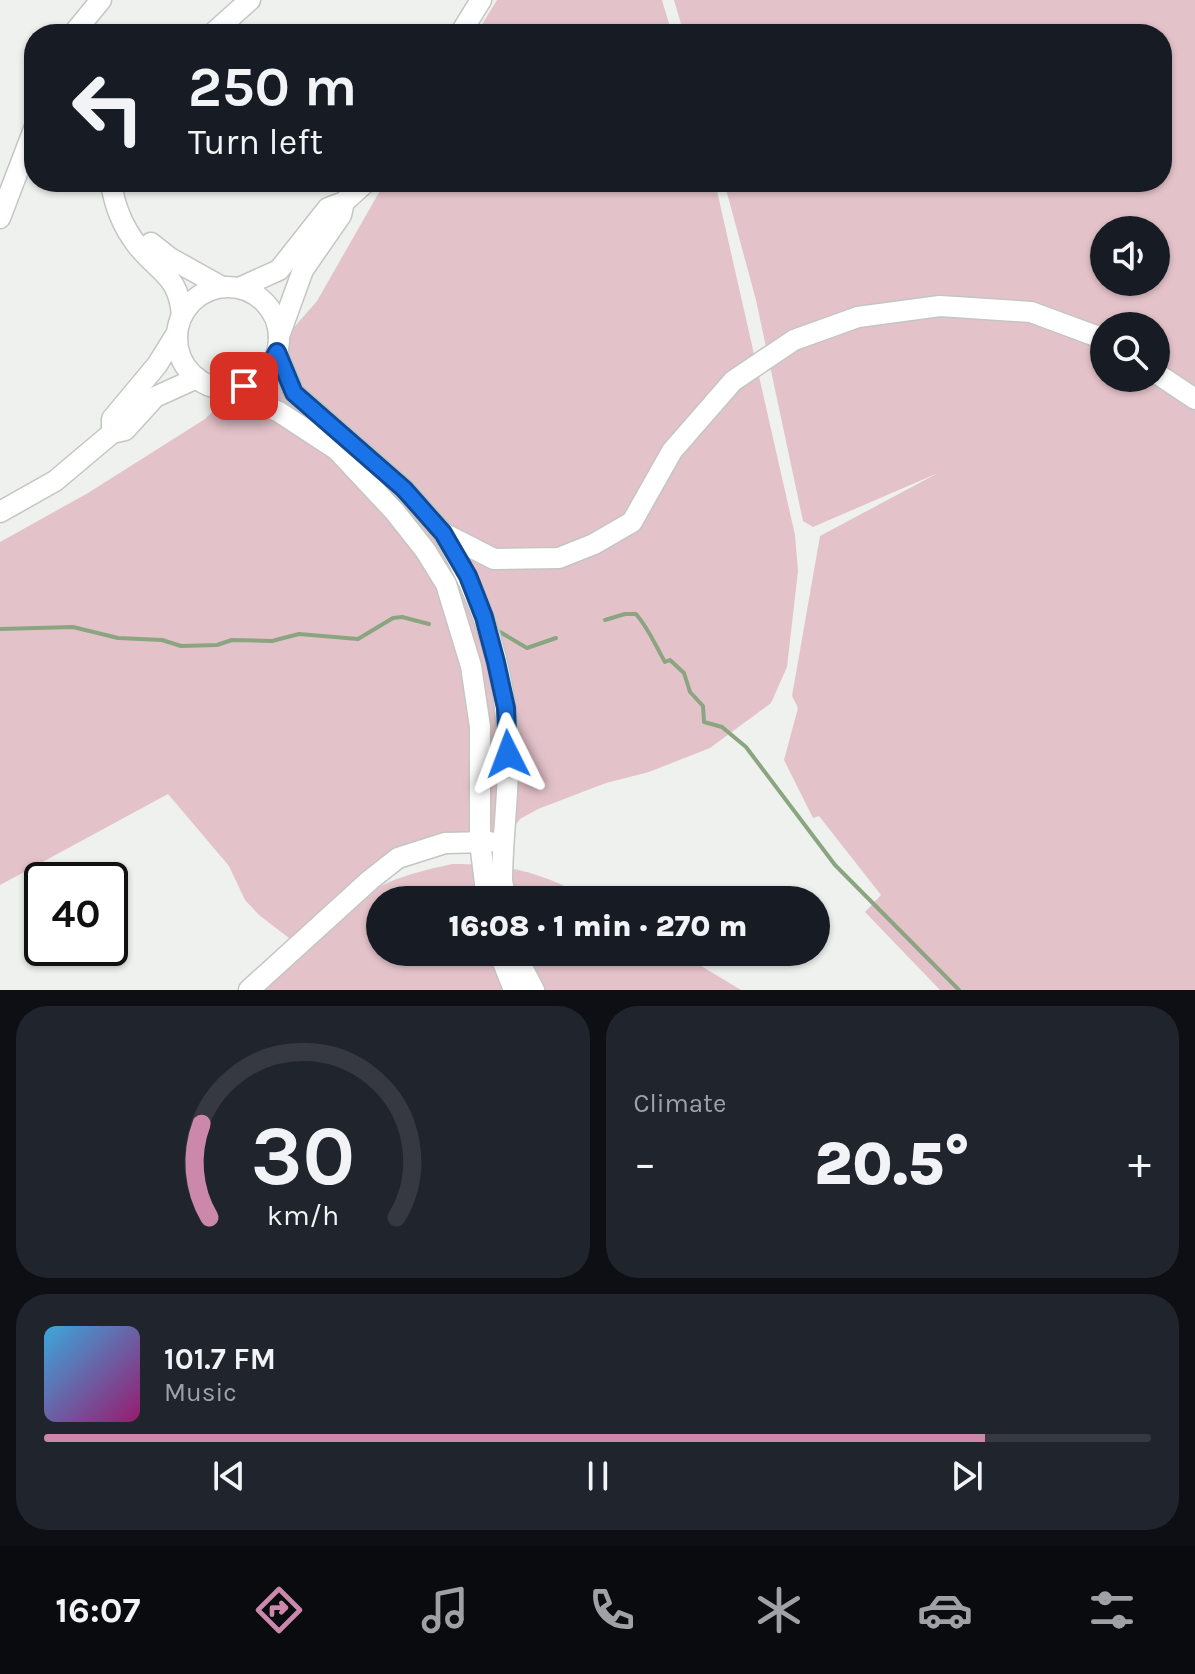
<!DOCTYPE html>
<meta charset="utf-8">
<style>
:root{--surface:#171b24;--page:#20242c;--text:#f1f3f6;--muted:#9ea1a6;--line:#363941;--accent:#c8a}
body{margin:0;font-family:Karla,sans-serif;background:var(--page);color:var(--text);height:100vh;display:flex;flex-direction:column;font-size:30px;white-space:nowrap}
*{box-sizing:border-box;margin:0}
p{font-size:26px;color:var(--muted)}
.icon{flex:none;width:44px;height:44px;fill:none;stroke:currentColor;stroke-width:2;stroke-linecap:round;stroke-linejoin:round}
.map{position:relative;height:990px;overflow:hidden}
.sheet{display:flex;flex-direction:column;gap:16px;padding:16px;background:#0d0f14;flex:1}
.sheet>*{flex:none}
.banner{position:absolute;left:24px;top:24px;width:1148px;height:168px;border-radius:32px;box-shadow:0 2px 6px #0004;background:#171b24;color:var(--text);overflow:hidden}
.tools{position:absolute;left:1090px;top:216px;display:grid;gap:16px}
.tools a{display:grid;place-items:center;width:80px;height:80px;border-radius:50%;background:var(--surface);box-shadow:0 2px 6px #0004;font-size:40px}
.speed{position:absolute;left:24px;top:862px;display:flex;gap:16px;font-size:40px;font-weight:700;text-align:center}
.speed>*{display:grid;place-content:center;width:104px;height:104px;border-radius:50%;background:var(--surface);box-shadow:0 2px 6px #0004;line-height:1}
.speed .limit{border:4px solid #111;border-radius:12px;background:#fff;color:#111}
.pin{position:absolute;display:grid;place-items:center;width:68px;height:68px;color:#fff;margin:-34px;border-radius:16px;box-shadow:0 4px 12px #0006}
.me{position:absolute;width:88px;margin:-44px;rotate:357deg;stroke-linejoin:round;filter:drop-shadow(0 0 6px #0008)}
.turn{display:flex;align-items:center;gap:28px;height:168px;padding:0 32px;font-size:36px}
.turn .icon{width:104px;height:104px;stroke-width:2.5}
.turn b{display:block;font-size:56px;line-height:68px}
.big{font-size:60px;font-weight:800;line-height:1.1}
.sheet .tile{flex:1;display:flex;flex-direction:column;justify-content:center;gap:12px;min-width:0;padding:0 28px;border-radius:32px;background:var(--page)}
.sheet .dial{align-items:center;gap:0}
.dial svg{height:208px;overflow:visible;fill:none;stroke:var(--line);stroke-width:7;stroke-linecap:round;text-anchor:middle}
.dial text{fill:var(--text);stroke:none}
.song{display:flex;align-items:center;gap:24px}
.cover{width:96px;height:96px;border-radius:12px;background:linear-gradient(135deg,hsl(200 70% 55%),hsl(320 70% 35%))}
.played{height:8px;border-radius:4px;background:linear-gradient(90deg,var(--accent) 85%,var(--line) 85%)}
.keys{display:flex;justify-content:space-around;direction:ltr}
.heat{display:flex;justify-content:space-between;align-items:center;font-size:44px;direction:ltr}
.sheet .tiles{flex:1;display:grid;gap:16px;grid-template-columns:1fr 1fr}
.tile:last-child{grid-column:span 2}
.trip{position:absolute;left:366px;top:886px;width:464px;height:80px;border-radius:40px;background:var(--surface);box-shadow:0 2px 6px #0004;font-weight:800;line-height:80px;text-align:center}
.tab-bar{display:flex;height:128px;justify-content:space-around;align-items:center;background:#090b0e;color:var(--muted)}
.tab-bar .icon{width:56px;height:56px}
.tab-bar .current{color:var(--accent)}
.tab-bar b{font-size:36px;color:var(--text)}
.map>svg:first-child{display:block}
.green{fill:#e4c2ca;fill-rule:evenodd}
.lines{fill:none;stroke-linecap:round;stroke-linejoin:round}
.stream{stroke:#8aa580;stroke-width:4}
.minor-casing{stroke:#c3c6c2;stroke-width:23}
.minor{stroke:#fff;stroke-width:20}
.route-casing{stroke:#114b97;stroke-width:20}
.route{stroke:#1a73e8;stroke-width:14}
</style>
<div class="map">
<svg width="1195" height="990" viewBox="0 0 1195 990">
<rect width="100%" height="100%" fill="#eef1ed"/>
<g class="green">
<path d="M497 0H662L672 34H476Z"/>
<path d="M674 0H1195V990H940L865 912 881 895 819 816 813 818 784 760 798 708 792 696 820 536 938 473 813 527 803 521 756 300 724 182H1162V34H684ZM1104 230H1156V282H1104ZM1104 326H1156V378H1104Z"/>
<path d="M385 182H715L795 535 798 571 787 667 771 703 710 748 649 772 606 783 538 809 520 819 510 833 396 864 297 936 289 938 259 915 245 900 229 866 168 794 0 885V542L88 493 205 419 275 349 317 301Z"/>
<path d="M452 864C507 864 543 872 591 900H380V952H678L741 990H259C293 959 347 901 387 883 408 874 430 869 452 864Z"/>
</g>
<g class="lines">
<g class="stream">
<path d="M605 620 625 614H636C649 629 655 645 665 662L670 660 684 673 690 692 703 706 704 722 722 727 746 747 835 865 959 990"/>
<path d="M0 629 73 627 118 638 162 640 181 646 217 645 232 640 272 641 299 634 358 639 393 618 402 617 429 624"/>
<path d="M500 632 527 648 556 638"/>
</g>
<g class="minor-casing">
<g id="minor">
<path d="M73 34 101 0"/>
<path d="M212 34 250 0"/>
<path d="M460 34 481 0"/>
<path d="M111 182C114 204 123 227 137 245 159 273 179 275 182 316"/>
<path d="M0 218 34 129"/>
<path d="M151 243 170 258 222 287"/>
<circle cx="228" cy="338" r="51"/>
<path d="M239 288 279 270 328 208 344 202 366 182"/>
<path d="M279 336 303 270 341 215 344 202"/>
<path d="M277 352 294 393 404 489 443 533 494 559 559 558 594 544 632 522 672 451 733 381 794 340 858 317 940 306 1031 312 1104 339"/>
<path d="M1156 373 1195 399"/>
<path d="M228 389 279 412 337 450 395 512 425 550 446 584 471 666 480 727V842L487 900"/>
<path d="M112 433V419L157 365 177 333"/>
<path d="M0 512 55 481 112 433 125 430 155 397 197 378"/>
<path d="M443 533C484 603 507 672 508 753 509 796 502 838 502 881L506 900"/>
<path d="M499 952 514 990"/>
<path d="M517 952 520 963 534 990"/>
<path d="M249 990 370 880 398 858 445 843 490 842"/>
</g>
</g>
<use href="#minor" class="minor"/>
</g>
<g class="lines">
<g class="route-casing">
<path id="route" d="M244 386C261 377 269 369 277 352L294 393 404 489 443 533 468 576 484 617 496 662 506 708 508 754"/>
</g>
<use href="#route" class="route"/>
</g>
</svg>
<div class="tools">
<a><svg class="icon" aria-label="sound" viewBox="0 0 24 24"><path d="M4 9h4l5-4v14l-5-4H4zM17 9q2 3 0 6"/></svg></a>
<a><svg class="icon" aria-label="search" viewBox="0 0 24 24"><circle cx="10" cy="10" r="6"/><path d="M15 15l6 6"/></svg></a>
</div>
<div class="speed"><div class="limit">40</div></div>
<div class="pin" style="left:244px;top:386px;background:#d93025"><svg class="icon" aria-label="arrive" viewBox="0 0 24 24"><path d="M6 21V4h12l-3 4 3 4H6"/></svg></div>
<svg class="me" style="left:508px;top:754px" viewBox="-20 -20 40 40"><path d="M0-17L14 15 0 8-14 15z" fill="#1a73e8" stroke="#fff" stroke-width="4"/></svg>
<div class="trip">16:08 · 1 min · 270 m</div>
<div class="banner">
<div class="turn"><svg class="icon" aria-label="left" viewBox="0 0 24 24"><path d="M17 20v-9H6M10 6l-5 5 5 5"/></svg><div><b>250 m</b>Turn left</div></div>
</div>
</div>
<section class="sheet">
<div class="tiles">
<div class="tile dial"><svg viewBox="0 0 100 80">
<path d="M14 69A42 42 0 1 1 86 69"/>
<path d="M14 69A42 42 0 0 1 11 33" stroke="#c8a"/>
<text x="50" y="56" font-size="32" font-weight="700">30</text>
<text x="50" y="72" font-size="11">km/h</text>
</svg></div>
<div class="tile"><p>Climate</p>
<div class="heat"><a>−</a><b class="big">20.5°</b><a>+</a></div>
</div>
<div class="tile">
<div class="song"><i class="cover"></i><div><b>101.7 FM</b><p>Music</p></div></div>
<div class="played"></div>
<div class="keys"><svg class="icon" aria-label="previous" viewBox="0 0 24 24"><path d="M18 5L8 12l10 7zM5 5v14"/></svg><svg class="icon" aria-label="pause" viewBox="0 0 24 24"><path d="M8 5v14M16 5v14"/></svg><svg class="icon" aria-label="next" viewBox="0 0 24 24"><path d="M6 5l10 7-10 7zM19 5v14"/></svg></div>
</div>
</div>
</section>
<nav class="tab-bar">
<b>16:07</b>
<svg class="icon current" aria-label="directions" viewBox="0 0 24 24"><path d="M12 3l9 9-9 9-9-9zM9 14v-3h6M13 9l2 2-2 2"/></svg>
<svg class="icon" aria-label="music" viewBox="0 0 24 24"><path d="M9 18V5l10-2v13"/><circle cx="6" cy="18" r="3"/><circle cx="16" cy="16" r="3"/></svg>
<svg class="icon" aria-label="phone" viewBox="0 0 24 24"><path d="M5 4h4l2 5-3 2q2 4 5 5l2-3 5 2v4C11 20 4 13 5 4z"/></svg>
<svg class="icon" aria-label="climate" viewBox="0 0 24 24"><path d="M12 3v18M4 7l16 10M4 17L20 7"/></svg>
<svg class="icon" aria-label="car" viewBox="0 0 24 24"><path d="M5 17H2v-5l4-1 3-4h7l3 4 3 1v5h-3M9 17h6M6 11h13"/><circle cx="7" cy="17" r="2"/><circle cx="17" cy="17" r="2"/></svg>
<svg class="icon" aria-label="filters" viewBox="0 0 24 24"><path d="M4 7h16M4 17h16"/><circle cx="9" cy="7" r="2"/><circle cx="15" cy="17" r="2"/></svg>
</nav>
